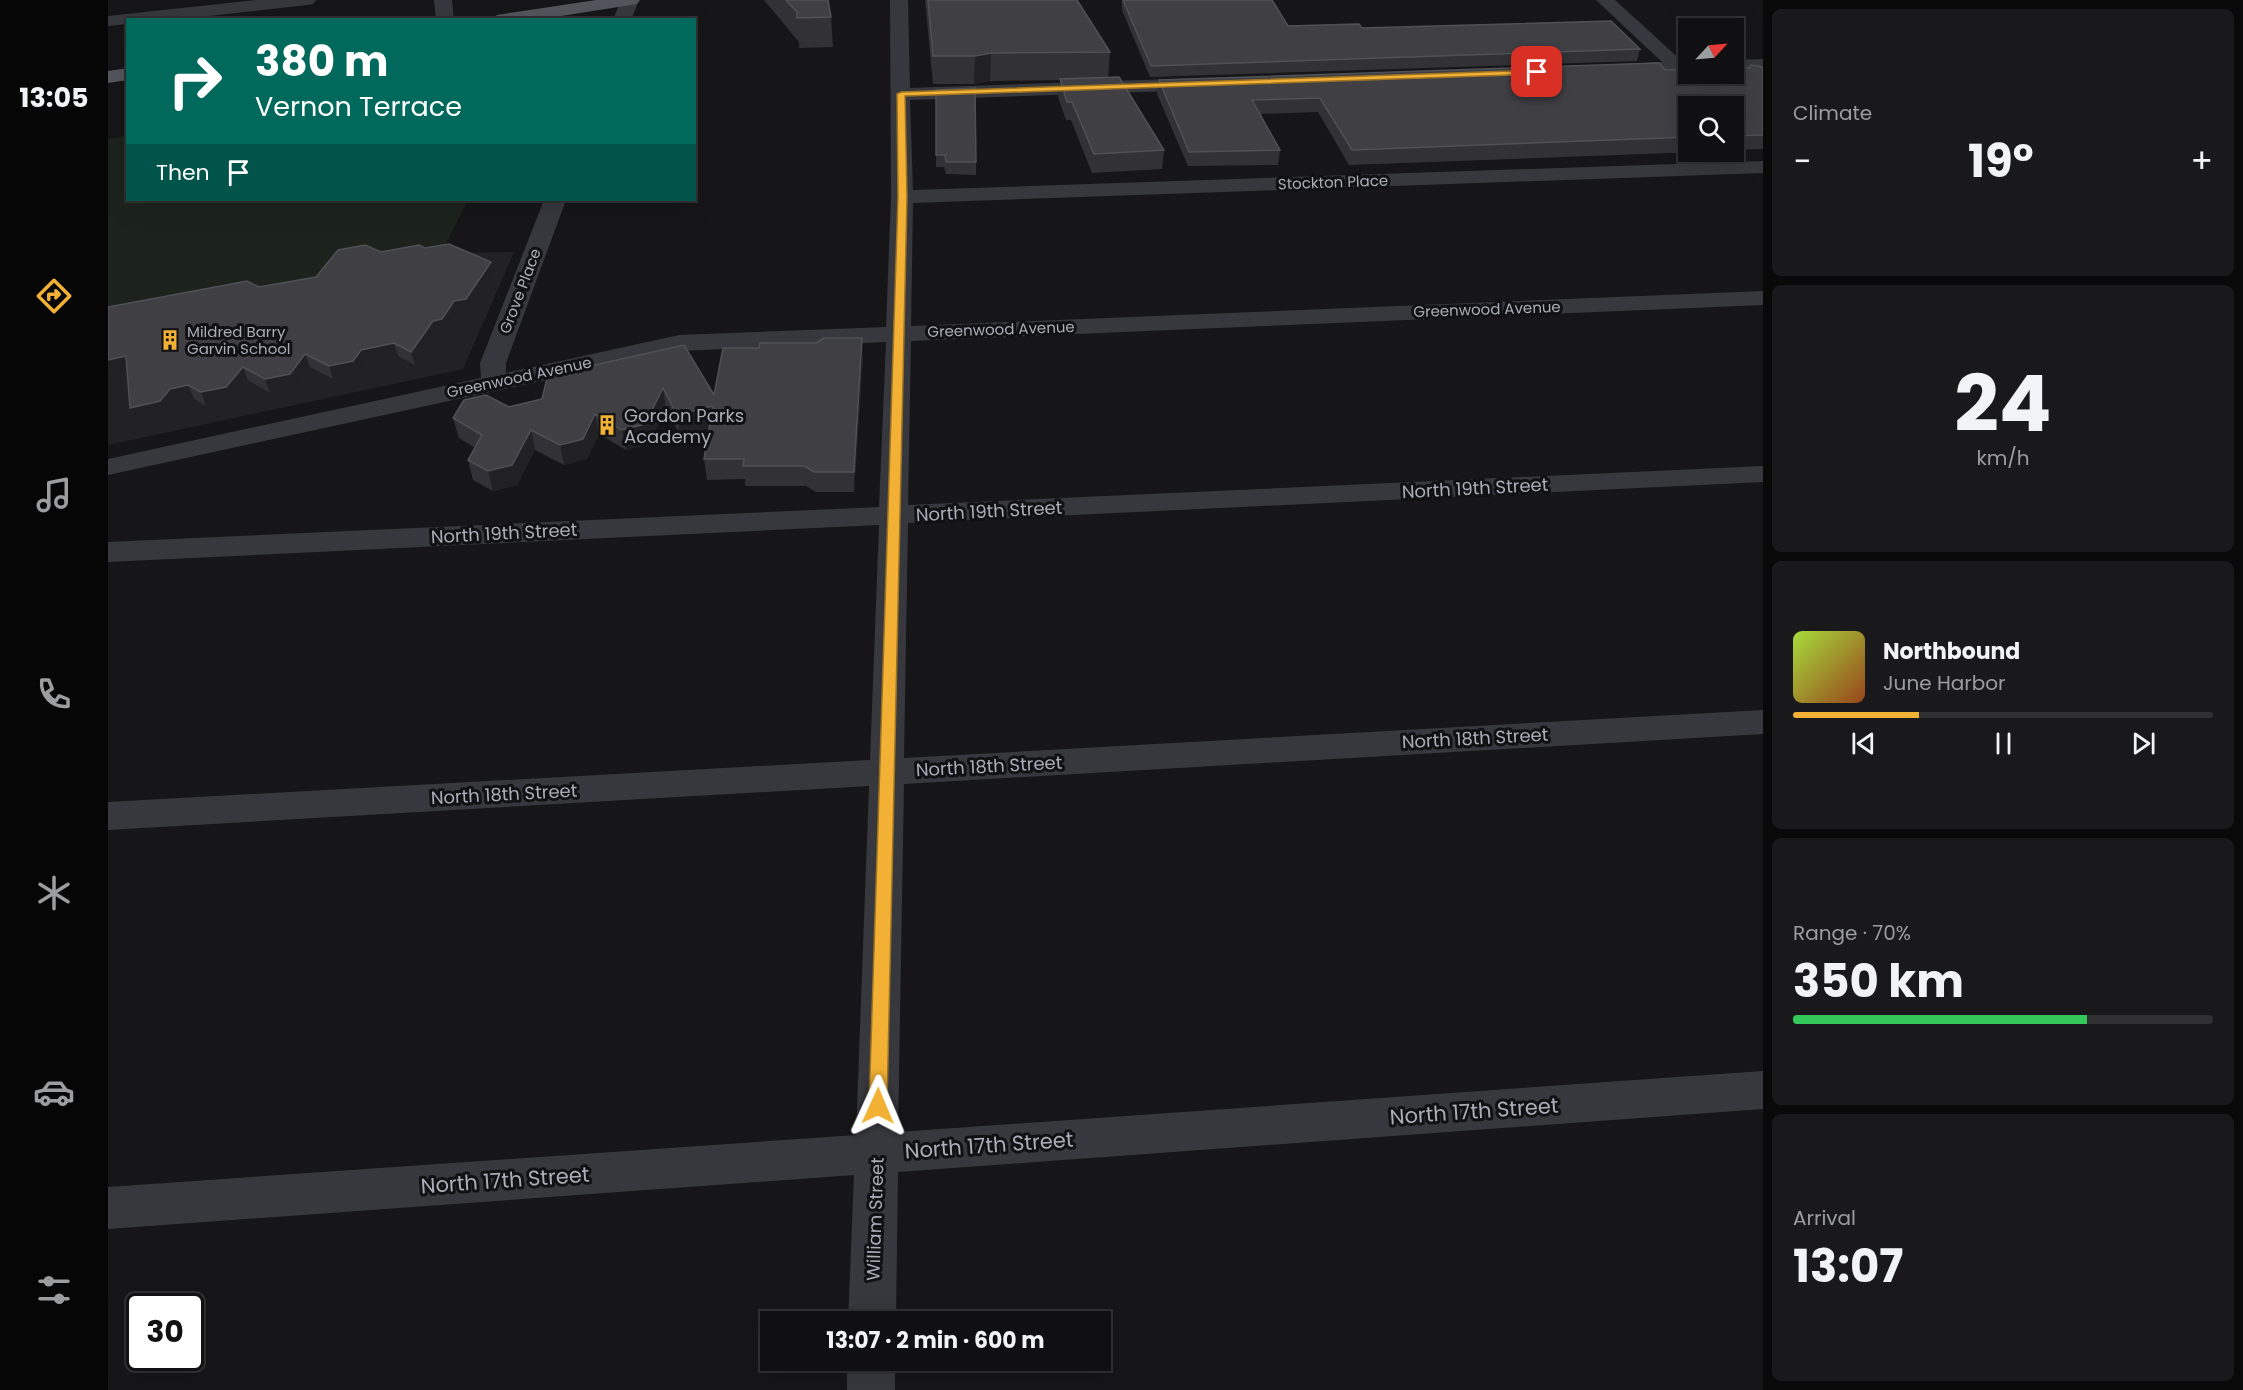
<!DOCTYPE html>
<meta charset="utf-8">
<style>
:root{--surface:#101012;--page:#19191b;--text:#f1f3f6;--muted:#9c9d9f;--line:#303032;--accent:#f2b134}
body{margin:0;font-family:Poppins,sans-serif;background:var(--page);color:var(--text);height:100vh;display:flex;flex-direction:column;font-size:22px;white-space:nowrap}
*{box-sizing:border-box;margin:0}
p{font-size:20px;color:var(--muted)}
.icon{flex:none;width:33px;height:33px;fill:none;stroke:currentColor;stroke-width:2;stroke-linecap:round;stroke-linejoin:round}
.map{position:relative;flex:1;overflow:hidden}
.details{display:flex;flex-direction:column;gap:9px;padding:9px;background:#09090a;width:480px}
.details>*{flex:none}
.top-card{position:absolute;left:18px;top:18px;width:570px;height:183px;border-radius:0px;box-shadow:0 6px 24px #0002,0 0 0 2px var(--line);background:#00695c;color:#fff;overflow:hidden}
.needle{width:39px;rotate:64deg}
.tools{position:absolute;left:1570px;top:18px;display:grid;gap:12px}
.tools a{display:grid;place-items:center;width:66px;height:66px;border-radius:0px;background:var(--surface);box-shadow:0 6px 24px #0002,0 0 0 2px var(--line);font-size:30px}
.speed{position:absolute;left:18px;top:1293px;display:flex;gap:12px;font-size:30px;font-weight:700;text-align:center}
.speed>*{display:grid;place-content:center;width:78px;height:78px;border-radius:50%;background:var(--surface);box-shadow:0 6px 24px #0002,0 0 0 2px var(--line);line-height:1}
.speed .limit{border:3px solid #111;border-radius:9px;background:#fff;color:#111}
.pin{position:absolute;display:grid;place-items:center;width:51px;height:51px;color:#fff;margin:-26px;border-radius:12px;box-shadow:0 3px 9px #0006}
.me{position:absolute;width:66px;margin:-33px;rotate:1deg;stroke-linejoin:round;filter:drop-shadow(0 0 4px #0008)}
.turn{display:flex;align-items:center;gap:21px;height:126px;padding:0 30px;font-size:27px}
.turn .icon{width:78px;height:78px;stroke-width:2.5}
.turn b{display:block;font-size:42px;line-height:51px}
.then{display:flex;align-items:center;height:57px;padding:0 30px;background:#0003;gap:12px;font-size:22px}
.big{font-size:45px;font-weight:700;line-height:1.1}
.details .card{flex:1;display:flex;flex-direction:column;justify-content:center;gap:9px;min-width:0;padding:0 21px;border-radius:9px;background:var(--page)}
.details .dial{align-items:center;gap:0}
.dial b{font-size:78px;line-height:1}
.song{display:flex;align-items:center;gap:18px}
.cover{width:72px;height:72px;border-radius:9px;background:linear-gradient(135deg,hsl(80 70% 55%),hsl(20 70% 35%))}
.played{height:6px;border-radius:3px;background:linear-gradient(90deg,var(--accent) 30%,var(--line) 30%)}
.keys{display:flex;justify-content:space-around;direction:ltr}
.heat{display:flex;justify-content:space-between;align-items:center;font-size:33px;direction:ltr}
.charge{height:9px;border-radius:4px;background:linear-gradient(90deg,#34c759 70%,var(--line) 0)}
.trip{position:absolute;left:652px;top:1311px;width:351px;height:60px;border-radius:0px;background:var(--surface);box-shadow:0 6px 24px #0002,0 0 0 2px var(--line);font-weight:700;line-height:60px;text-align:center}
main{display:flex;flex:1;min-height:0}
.menu{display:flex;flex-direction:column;width:108px;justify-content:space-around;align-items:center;background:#060607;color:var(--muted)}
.menu .icon{width:42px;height:42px}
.menu .active{color:var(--accent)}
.menu b{font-size:27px;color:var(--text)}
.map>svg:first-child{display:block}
.built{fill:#222225}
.green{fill:#1c231d}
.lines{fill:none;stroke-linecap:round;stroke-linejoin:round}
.minor{fill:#37383d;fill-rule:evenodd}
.major{fill:#53555c;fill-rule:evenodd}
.wall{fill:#323236}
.shaded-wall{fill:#212124}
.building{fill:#3f3f44;stroke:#4f5156;stroke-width:1.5}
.route{fill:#f2b134;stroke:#9d7322;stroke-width:1.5}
.labels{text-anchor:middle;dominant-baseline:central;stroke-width:6;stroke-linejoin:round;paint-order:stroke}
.far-street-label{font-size:15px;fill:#a8adb8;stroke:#111113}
.far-poi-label{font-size:15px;fill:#a8adb8;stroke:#111113;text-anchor:start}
.poi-label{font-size:18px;fill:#a8adb8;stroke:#111113;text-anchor:start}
.street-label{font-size:18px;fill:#a8adb8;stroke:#111113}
.near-street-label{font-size:21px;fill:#a8adb8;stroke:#111113}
</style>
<main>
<nav class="menu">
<b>13:05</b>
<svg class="icon active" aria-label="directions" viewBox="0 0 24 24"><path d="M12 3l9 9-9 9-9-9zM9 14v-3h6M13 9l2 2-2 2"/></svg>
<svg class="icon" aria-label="music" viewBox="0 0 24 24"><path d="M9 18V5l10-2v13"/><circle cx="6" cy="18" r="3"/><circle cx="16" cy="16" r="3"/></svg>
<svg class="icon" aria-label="phone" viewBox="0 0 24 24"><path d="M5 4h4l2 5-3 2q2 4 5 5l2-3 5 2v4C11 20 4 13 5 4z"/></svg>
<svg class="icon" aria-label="climate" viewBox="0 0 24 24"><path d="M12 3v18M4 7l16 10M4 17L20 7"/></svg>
<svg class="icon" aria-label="car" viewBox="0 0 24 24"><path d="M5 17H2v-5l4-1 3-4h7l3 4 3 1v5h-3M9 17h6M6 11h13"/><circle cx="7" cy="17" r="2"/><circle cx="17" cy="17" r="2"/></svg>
<svg class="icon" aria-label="filters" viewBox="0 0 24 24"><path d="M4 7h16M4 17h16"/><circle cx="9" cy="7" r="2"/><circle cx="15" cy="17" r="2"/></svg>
</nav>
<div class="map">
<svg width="1655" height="1390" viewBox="0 0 1655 1390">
<rect width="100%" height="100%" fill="#161618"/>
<path class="built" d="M406 252 355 369 0 445V320L333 253Z"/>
<path class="green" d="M19 136 20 200H360L333 253 0 320V139Z"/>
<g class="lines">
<g class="minor">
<path d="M149 0H208L205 4 199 5 65 20H20V24L0 26V16Z"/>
<path d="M326 0H344L346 20H328Z"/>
<path d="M513 0H531L523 20H505Z"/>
<path d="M782 0H800L802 88 1094 78 1101 80 1104 84 1101 88 1094 90 802 100 805 190 1655 161V173L805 203 803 326 1655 291V305L803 341 800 505 1655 466V482L800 523 796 758 1655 710V734L796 784 790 1132 1655 1071V1109L790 1172 788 1322H740L746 1175 0 1229V1187L748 1135 761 786 0 830V802L762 760 771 525 0 562V542L771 507 778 342 571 351 0 475V459L373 378 372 363 436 200H458L398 363V373L571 335 778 327 783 197Z"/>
<path d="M1488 0H1507L1575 62 1581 61V73L1504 74 1501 70 1504 66 1511 64 1554 62Z"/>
<path d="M1655 59V71L1626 72V60Z"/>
<rect x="739" y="1360" width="48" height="30"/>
</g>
<g class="major">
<path d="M488 0H532L529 4 523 5 428 20H380L389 15Z"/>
<path d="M20 68V80L0 83V71Z"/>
</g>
</g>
<g class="wall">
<path d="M656 0H720L723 17 725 47 691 48V42Z"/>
<path d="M817 0H969L1002 52 1000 78 1056 150 1054 169 984 173 963 120H958L950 97 952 80 882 81 866 84H825Z"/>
<path d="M1014 0H1164L1180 26 1254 28 1532 49 1529 61 1042 77 1014 10Z"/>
<path d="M1653 67H1655V149L1626 150V106H1581V152H1589L1241 165 1210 112 1152 114 1172 150 1170 165 1080 166 1049 94 1051 80 1642 68Z"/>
<path d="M828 90 868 162V175L838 174 836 167H828Z"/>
<path d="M317 248 386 274 361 312 349 314 338 332 328 334 307 365 290 356 257 364 249 374 225 379 202 367 187 387 162 393 140 380 123 400 98 406 86 399 68 403 58 414 28 421 22 408 19 370 0 374V307L151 287 208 277 273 252Z"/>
<path d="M755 357 746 492H708L698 486H637V479L599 480 596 459 601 428 572 435 558 408 541 444 518 450 491 434 479 459 456 465 427 450 409 485 385 491 365 480 360 460 367 448 351 438 345 418 434 399 440 374 606 395Z"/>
</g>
<g class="shaded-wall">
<path d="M883 53 882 81 866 84 867 56Z"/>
<path d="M383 262 386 274 361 312 349 314 338 332 328 334 307 365 303 352 325 321 346 301Z"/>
<path d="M754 338 755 357 746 492V472Z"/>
<path d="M286 343 290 356 257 364 249 374 225 379 221 366 253 350Z"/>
<path d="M197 354 202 367 187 387 162 393 157 379Z"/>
<path d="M18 356 24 369 0 374V360Z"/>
<path d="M135 367 140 380 123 400 98 406 93 392Z"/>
<path d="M80 385 86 399 68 403 58 414 28 421 22 408 62 389Z"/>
<path d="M555 388 558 408 541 444 518 450 514 430Z"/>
<path d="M605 406 608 426 572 435 569 415Z"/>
<path d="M487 414 491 434 479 459 456 465 452 445Z"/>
<path d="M423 430 427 450 409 485 385 491 380 471Z"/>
</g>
<g class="building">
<path d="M678 0H720L723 17 689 18V12Z"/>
<path d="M820 0H969L1002 52 883 53 867 56H825Z"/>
<path d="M1015 0H1164L1180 26 1251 24 1254 28 1503 21 1532 49 1043 66Z"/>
<path d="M1551 63 1557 70 1581 69V74H1626V68H1642L1643 65 1655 67V135L1626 136V106H1581V137L1244 150 1212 98 1144 100 1172 150 1081 152 1051 80Z"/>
<path d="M1011 77 1056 150 986 154 964 102H959L952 79Z"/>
<path d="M867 88 868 162H838L837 155H828V90Z"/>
<path d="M341 244 383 262 358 299 346 301 334 319 325 321 303 352 286 343 253 350 245 361 221 366 197 354 182 374 157 379 135 367 118 387 93 392 80 385 62 389 52 401 22 408 18 356 0 360V307L139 281 151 287 208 277 230 250 257 245 273 252 311 245 317 248Z"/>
<path d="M716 338H754L746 472H706L696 466H635L636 459H596L605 406 569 415 555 388 537 424 514 430 487 414 475 439 452 445 423 430 404 465 380 471 360 460 374 435 345 418 356 400 378 395 401 407 434 399 440 374 451 373 576 345 606 395 615 348H651L652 343H708Z"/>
</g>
<path class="route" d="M1429 70 1432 71V74L797 96 799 197 779 1106 776 1111 770 1114 764 1111 761 1106 790 197 789 94 793 92Z"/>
<defs>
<g id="building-bare" transform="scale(1.62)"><path d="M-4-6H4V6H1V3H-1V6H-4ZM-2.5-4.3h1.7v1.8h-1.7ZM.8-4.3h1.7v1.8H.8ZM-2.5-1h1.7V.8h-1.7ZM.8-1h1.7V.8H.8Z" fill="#f2b134" stroke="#111113" stroke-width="2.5" paint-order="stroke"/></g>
</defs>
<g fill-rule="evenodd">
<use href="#building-bare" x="62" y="340"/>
<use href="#building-bare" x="499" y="425"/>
</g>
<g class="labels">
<g class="far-street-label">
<text transform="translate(1225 182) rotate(-2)">Stockton Place</text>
<text transform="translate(412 291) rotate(-69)">Grove Place</text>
<text transform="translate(1379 309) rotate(-2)">Greenwood Avenue</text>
<text transform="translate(893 329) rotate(-2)">Greenwood Avenue</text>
<text transform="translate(411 377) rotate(-12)">Greenwood Avenue</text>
</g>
<g class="far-poi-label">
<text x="79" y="331">Mildred Barry<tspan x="79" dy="17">Garvin School</tspan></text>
</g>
<g class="poi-label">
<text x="516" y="415">Gordon Parks<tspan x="516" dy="21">Academy</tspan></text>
</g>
<g class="street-label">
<text transform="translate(1367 488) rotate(-3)">North 19th Street</text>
<text transform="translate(881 511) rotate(-3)">North 19th Street</text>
<text transform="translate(396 533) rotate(-3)">North 19th Street</text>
<text transform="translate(1367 738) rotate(-3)">North 18th Street</text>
<text transform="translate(881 766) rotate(-3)">North 18th Street</text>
<text transform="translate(396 794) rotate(-3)">North 18th Street</text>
<text transform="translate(767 1219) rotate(-88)">William Street</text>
</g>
<g class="near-street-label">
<text transform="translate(1366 1111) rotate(-4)">North 17th Street</text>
<text transform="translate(881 1145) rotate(-4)">North 17th Street</text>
<text transform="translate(397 1180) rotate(-4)">North 17th Street</text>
</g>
</g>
</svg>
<div class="tools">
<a><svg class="needle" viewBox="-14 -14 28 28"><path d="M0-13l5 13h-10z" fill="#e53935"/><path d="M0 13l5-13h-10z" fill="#9c9d9f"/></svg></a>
<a><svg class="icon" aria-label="search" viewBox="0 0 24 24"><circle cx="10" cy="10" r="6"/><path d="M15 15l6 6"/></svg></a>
</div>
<div class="speed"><div class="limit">30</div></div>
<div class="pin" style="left:1429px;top:72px;background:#d93025"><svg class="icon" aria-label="arrive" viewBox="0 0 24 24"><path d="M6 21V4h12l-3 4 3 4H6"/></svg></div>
<svg class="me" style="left:770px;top:1106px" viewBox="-20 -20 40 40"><path d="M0-17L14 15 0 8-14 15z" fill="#f2b134" stroke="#fff" stroke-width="4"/></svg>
<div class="trip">13:07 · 2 min · 600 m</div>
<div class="top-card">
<div class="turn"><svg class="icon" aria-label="right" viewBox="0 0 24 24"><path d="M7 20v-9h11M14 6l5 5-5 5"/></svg><div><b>380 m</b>Vernon Terrace</div></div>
<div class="then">Then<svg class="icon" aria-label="arrive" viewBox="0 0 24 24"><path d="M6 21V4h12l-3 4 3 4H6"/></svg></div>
</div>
</div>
<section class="details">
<div class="card"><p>Climate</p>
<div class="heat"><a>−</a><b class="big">19°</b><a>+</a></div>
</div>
<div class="card dial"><b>24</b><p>km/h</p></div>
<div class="card">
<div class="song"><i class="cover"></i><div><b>Northbound</b><p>June Harbor</p></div></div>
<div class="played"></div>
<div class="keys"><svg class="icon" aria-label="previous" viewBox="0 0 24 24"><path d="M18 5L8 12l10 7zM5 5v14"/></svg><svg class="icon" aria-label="pause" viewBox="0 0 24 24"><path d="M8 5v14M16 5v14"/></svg><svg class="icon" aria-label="next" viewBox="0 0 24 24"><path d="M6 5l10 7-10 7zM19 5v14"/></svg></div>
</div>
<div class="card"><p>Range · 70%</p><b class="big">350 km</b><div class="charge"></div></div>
<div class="card"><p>Arrival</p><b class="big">13:07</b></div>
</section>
</main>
